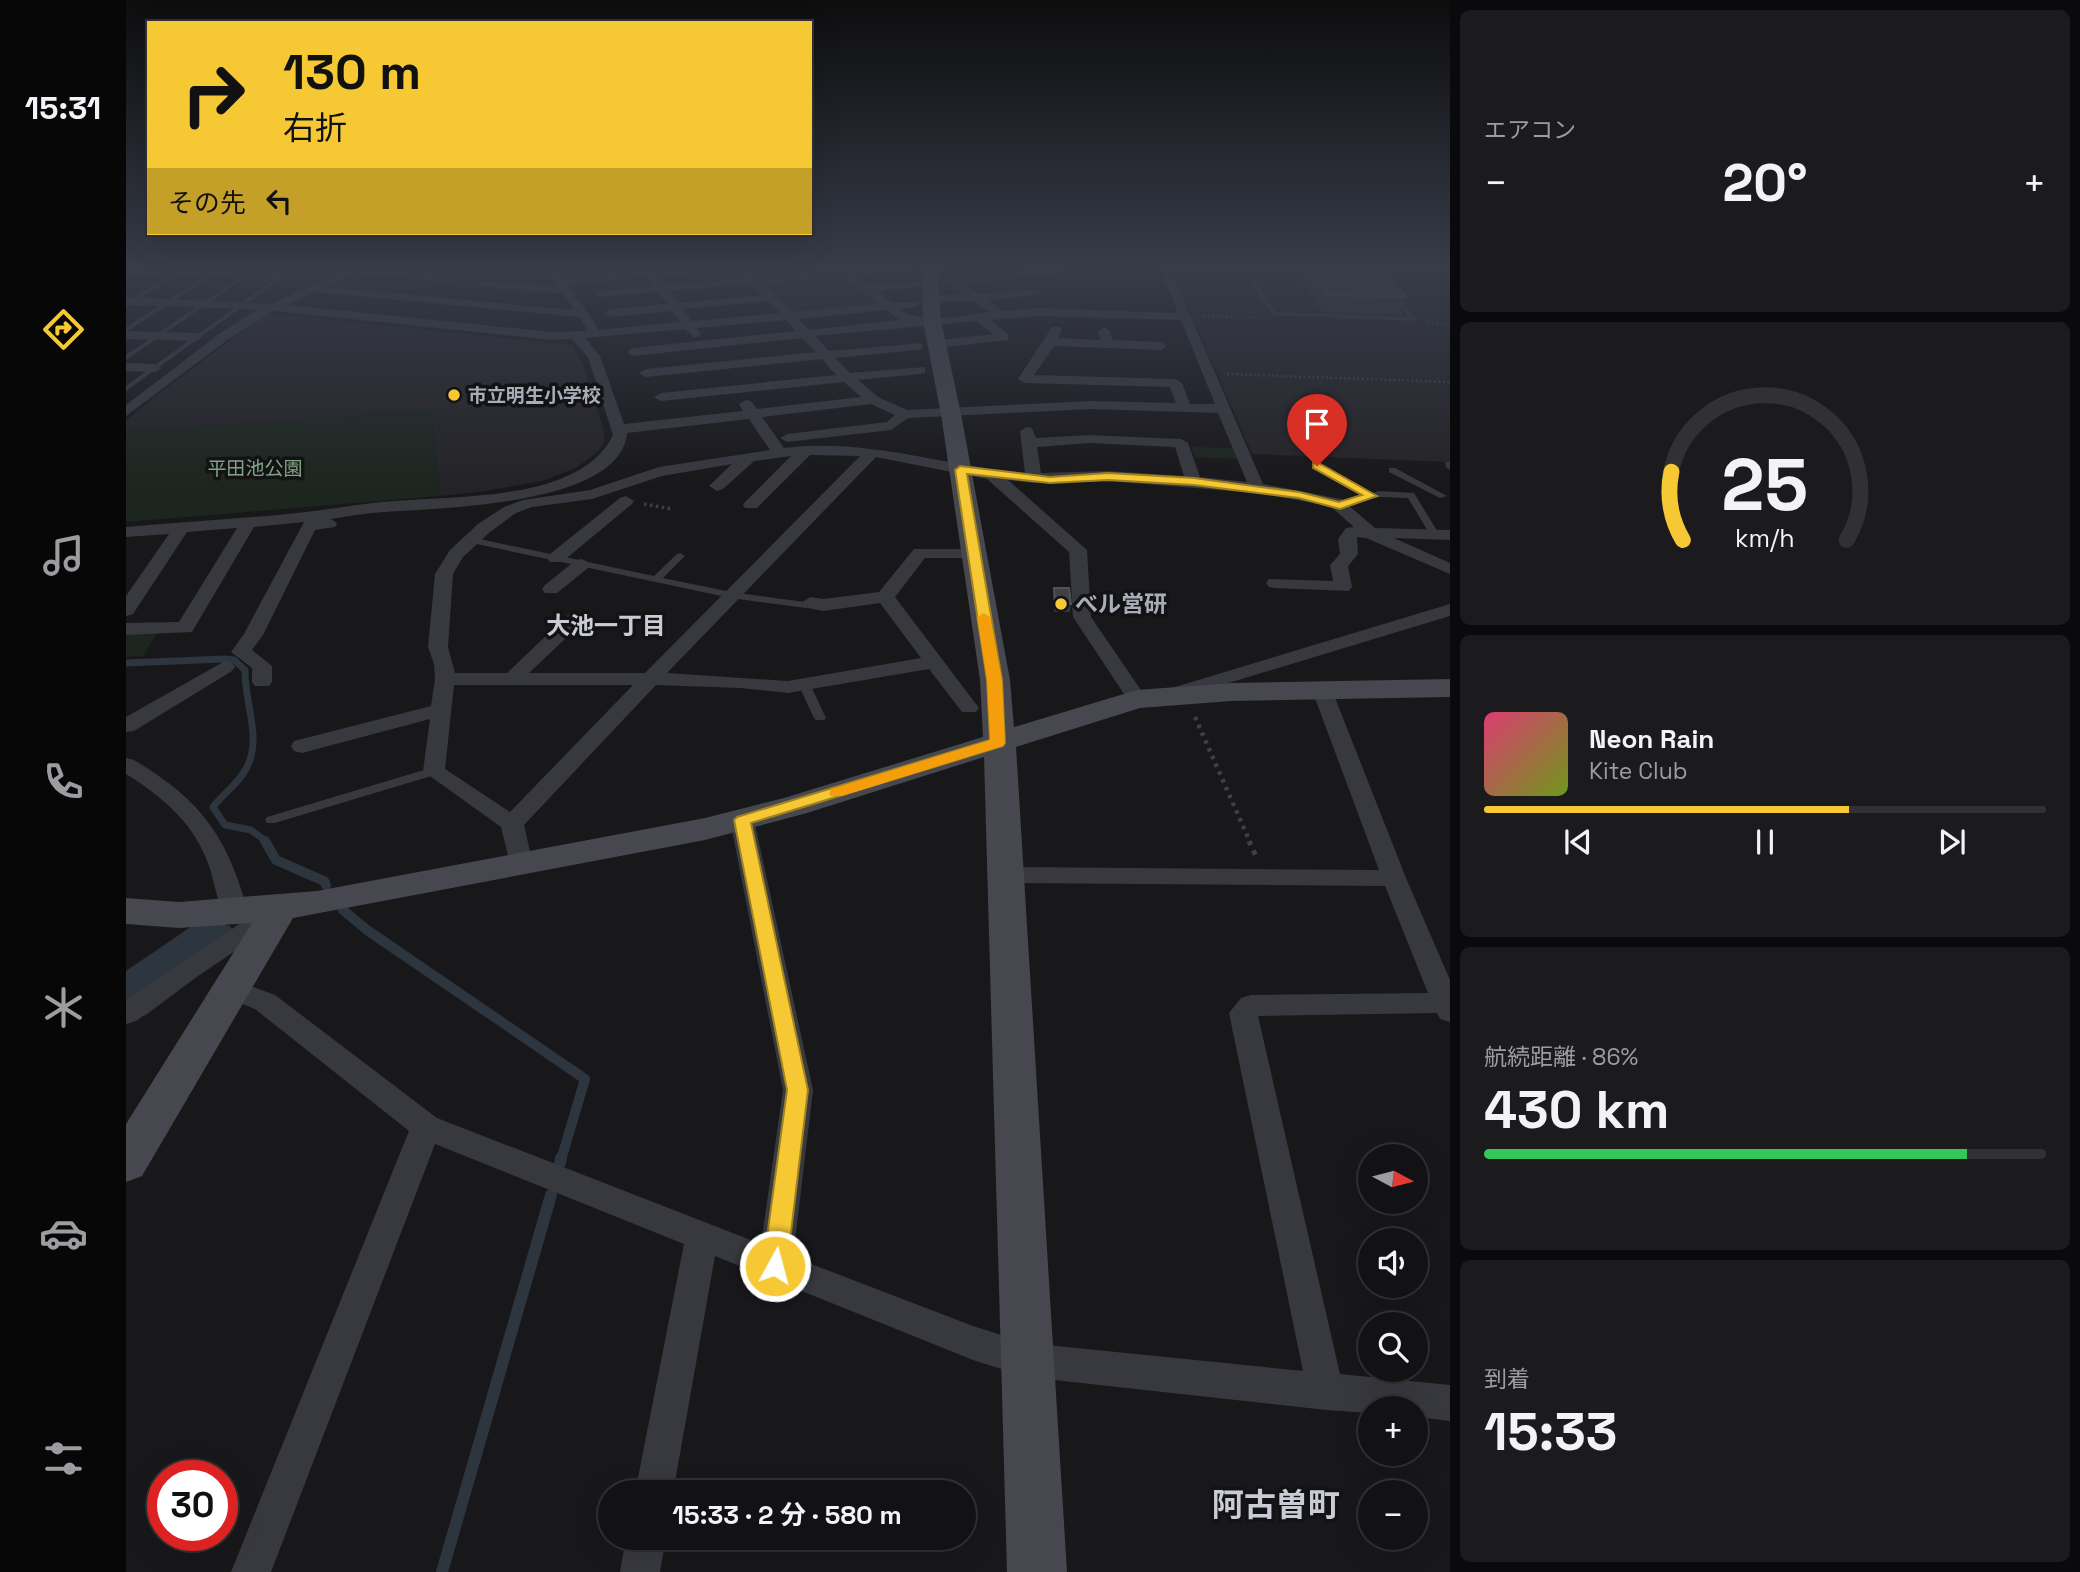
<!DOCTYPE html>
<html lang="ja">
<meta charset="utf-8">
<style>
:root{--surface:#121114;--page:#1b1a1d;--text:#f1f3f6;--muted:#9c9da0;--line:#313134;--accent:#f5c834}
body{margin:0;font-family:"Space Grotesk","Noto Sans JP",sans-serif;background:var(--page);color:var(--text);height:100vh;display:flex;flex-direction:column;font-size:26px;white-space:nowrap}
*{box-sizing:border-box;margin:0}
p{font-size:23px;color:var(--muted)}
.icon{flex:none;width:38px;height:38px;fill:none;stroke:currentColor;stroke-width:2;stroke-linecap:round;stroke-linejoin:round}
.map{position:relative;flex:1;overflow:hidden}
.panel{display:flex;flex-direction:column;gap:10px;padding:10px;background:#0a090b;width:630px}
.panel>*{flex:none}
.hud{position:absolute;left:21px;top:21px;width:665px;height:214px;border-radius:0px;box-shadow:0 7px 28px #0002,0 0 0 2px var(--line);background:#f5c834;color:#111;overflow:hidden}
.needle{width:46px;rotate:97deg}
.buttons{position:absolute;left:1232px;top:1144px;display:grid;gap:14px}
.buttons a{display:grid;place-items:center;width:70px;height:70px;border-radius:50%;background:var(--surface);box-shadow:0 7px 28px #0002,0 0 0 2px var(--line);font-size:35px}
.speed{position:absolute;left:21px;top:1460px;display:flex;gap:14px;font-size:35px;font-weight:700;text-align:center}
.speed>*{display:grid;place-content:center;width:91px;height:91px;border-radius:50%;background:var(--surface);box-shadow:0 7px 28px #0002,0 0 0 2px var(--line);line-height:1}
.speed .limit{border:10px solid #d22;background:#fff;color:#111}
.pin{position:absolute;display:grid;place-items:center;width:60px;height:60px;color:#fff;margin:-72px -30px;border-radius:50% 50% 50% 0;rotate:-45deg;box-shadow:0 0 7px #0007}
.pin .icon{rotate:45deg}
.me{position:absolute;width:77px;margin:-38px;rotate:7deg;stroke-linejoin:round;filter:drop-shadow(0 0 5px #0008)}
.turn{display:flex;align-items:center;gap:24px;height:147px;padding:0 21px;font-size:32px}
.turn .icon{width:91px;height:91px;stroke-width:2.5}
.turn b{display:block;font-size:49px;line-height:60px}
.then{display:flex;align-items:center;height:66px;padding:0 21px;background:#0003;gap:14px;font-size:26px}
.big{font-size:52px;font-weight:700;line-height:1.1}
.panel .widget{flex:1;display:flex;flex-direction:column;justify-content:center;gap:10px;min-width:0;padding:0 24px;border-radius:10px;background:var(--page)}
.panel .dial{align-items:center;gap:0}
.dial svg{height:182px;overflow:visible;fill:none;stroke:var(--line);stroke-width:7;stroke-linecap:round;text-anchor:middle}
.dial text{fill:var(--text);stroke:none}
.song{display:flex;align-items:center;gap:21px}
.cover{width:84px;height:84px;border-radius:10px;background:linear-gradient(135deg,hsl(340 70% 55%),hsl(80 70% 35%))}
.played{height:7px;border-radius:4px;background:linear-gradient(90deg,var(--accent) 65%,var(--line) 65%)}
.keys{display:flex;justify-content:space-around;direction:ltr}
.heat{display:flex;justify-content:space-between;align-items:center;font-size:38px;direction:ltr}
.charge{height:10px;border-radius:5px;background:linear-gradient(90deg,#34c759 86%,var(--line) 0)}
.trip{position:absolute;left:472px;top:1480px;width:378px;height:70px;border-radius:35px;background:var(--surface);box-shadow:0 7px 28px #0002,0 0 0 2px var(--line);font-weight:700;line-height:70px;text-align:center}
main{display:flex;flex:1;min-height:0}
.tabs{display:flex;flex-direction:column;width:126px;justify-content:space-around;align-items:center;background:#070708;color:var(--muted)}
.tabs .icon{width:49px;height:49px}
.tabs .selected{color:var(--accent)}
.tabs b{font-size:32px;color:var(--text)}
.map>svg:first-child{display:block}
.built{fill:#242327}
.green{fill:#1d251f}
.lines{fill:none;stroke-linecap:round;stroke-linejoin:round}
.stream-far2{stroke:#2d353e;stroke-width:7}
.stream-far1{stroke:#2d353e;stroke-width:10}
.stream{stroke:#2d353e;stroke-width:12}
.river{fill:#2d353e;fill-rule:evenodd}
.path-far3{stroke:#3e4046;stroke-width:2.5;stroke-dasharray:2 2.5;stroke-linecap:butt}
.path-far2{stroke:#3e4046;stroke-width:3.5;stroke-dasharray:2.5 3.5;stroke-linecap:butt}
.path-far1{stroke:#3e4046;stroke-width:4.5;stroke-dasharray:3.5 5;stroke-linecap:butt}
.path{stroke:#3e4046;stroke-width:5;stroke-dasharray:4.5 6;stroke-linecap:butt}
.lane{fill:#38393f;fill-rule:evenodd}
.street{fill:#38393f;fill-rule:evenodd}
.secondary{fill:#46474f;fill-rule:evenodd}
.wall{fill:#343338}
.building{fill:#404046;stroke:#515158;stroke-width:2}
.route{fill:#f5c834;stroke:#9f8222;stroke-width:2}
.slow{fill:#f59e0b}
.poi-dot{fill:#f5c834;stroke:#131215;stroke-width:2.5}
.labels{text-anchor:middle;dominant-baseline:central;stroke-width:7;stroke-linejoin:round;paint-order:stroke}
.far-poi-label{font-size:19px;font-weight:bold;fill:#a9adb9;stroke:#131215;text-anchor:start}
.far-park-label{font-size:19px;fill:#80a586;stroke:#131215}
.poi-label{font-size:23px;font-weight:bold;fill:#a9adb9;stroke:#131215;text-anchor:start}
.neighbourhood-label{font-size:24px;font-weight:bold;fill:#caccd5;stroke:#131215}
.near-quarter-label{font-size:32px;font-weight:bold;fill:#caccd5;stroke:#131215}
</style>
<main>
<nav class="tabs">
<b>15:31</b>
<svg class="icon selected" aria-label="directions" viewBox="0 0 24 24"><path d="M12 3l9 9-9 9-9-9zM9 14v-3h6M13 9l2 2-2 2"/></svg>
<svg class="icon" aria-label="music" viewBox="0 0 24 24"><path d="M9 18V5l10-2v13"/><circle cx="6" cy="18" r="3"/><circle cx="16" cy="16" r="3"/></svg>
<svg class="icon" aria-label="phone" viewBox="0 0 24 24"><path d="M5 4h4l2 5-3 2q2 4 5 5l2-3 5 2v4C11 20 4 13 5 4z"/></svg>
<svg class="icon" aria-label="climate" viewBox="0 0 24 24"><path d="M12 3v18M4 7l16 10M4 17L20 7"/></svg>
<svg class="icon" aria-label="car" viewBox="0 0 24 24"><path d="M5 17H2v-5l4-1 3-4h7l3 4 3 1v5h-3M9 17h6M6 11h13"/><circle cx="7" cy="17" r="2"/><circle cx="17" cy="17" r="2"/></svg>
<svg class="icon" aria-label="filters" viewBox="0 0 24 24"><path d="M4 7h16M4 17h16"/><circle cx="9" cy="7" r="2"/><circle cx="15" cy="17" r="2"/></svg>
</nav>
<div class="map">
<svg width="1324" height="1572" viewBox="0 0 1324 1572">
<rect width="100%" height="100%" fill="#18171a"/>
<g class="built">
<path d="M1044 266H1324V462L1126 454Z"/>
<path d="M149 314 446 345 456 362 478 431V443L470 453 450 468 416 481 360 491 314 496 305 411 0 432V421L27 398 139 315Z"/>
</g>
<g class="green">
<path d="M716 274 756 305 669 314 639 283Z"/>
<path d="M305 411 314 496 0 522V432Z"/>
<path d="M1065 447 1108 448 1112 459 1069 457Z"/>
<path d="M31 633 17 656 0 657V634Z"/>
</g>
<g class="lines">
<path class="stream-far2" d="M0 663 98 659 108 660 119 670C118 702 137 739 120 769 112 784 97 794 87 807L99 825 125 830 141 842"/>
<g class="stream-far1">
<path d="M139 841 150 860 198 881 200 885"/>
<path d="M217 910 241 930 459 1079 435 1160"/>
</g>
<g class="stream">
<path d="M434 1163 435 1158"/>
<path d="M316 1572 425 1195"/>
</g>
<path class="river" d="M85 920 104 926 112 939 104 952 20 1015 0 1021V971L66 926Z"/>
<g class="path-far3">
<path d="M1077 316 1135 318"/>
<path d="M1301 323 1324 324"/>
<path d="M1101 374 1324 382"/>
</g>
<path class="path-far2" d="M518 504 546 509"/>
<path class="path-far1" d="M1069 717 1124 842"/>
<path class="path" d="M1123 841 1130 856"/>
<g class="lane">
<path d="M59 266H66L0 307V302Z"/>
<path d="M95 266H101L0 332V327Z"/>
<path d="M130 266H136L0 360V355Z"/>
<path d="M167 266H173L0 391V386Z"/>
<path d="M201 266H207L191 278H187V276Z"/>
<path d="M1115 266H1121L1150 312 1283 317 1265 294 1268 292 1291 319 1288 321 1146 315Z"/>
<path d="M1319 462H1324V470L1320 467Z"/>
<path d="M1188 464H1194L1247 493 1253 491 1288 493 1313 534 1308 537 1305 536 1282 498 1253 497 1211 507V503L1238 495 1188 468Z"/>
<path d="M1263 468H1269L1321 496 1314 498 1263 472Z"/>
<path d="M344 537 528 576 551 554 554 553 559 556 537 578 605 592 679 602 684 600 689 603 680 608 605 598 341 542 339 540Z"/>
<path d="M678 681 684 684 700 718 698 720H690L688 718 672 684Z"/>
<path d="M308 767 312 768 314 771 312 774 149 823H141L139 820 141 817Z"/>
</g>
<g class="street">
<path d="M228 266 288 272 300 266H312L302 274 327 276 333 279 327 282 229 273 200 287 448 310 438 294 359 287 353 284 359 281 433 287 420 266H430L438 277 517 271 514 266H524L527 270 610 266 605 269 532 276 539 285 621 278 611 266H622L632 277 711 270 708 266H719L723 269 794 266 789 269 730 275 744 285 793 282 795 284 789 287 752 291 766 303 792 302V306L774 309C795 326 837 315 864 312L847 301 802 302 800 300 806 296 838 294 823 283V279L931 268 935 269V273L838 283 853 294 910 289 916 292 910 295 862 300 877 311 910 308 1052 313 1033 266H1043L1137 484 1215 499 1249 528 1324 530V540L1268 538 1324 563V574L1240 538 1231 537 1232 554 1222 566 1226 587 1223 591 1149 588 1143 587 1140 583 1143 579 1207 581 1204 565 1214 554 1212 539 1220 528 1228 527 1204 506 1131 493 982 481 908 483 882 480 961 550 965 617 1021 699 1018 703H1004L947 617 943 552 861 479 750 457 541 673 662 681 795 658 754 603 697 611 677 607 675 603 684 597 697 599 753 592 788 549H847L853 550 856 554 853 558H799L769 597 850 704 853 708 850 712H836L803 669 662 693 615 688 530 685 398 825 407 865 404 871 395 873 386 871 375 827 297 771 304 719 176 753 168 751 165 746 168 741 305 706 309 679 308 664 302 647 309 574 324 550 352 524 378 507 397 500 464 490 533 467 644 450 623 419 501 433C495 506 312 508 259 512 241 513 223 516 205 519L211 523 209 527 189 530 137 635 126 650 146 666V682L143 686H129L126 682V668L105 652 118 634 178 522 128 527 66 632 0 635V623L53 622 111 528 61 532 7 614 0 616V596L43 534 0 537V527C57 522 114 519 171 513 199 510 227 505 256 502 311 497 367 499 420 484 448 475 474 462 487 435L462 357 446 339 426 340 148 311 101 340 0 416V405L93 334 132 309 0 305V297L145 304ZM718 276 753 304 666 312 638 283ZM521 277 528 286 474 291 468 294 474 297 532 292 541 304 485 309 479 313 485 317 546 311 554 322 473 330 442 284ZM626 284 636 295 552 303 543 291ZM188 292 453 317 462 331 426 332 161 305ZM642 301 654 313 566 321 557 309ZM760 310 773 320 683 330 672 319ZM910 316 1055 320 1089 404H1064L1056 383 1049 379 908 375 928 346 1035 350 1041 346 1035 342 986 340 984 331 978 327 972 331 974 340 932 338 936 330 934 327H926L892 379 899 383 1044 387 1050 403 964 401 781 410 752 397 732 380 794 374 799 373V367L724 373 709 358 791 350 796 349V343L703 351 689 336 850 321 867 334 807 341V347L811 348 882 340V334L864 320ZM660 320 670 331 507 348 501 352 507 356 676 338 690 352 520 369 513 373 520 377 696 359 710 375 535 393 528 397 535 401 718 382 735 397 631 409 625 401 620 400 613 404 617 411 498 424 474 356 459 338 559 329 569 338 575 334 571 328ZM745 404 769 415 761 422 661 434 654 438 661 442 765 430 782 418 964 409 1092 413 1121 482 1074 477 1062 443 1055 439 963 435 910 438 906 428 901 427 894 431 899 473C818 466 740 438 658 448L636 417ZM963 443 1049 447 1058 476 982 471 915 473 911 447ZM684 455 734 456 519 673H403L458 621 460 617 458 613H444L381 673H329L322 647 327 574 337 557 364 532 390 513 406 507 466 499 536 476 606 464 583 486 591 491 597 489 628 461 665 456 619 502 617 505 619 508H631ZM328 685H507L384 812 319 769Z"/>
<path d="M0 268 189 274 195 277 189 280 0 274Z"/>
<path d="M0 331 70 333 76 337 70 341 0 339Z"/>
<path d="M0 363 29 364 36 368 29 372 0 371Z"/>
<path d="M500 496 508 501 506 504 436 562H424L421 558 424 554 494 498Z"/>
<path d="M456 559 465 564 462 568 431 593H419L416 589 419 585 450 560Z"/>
<path d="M1324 604V616L1053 698H1039L1036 694 1039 690Z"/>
<path d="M99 661 106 663 109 667 106 671 8 731 0 732V717Z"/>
<path d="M1196 684 1203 686 1206 690 1280 878 1324 980V1022L1314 1019 1311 1013 1132 1016 1214 1374 1324 1385V1421L1290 1417V1409H1244V1413L1200 1410 901 1377 847 1360 589 1256 547 1493H509L558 1244 309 1144 145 1572H105L283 1131 129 1009 96 996 92 989 96 982 106 979 149 995 311 1118 635 1244 657 1090 604 820 608 815 616 813 624 815 628 820 687 1090 667 1257 847 1326 901 1343 1177 1371 1103 1013 1115 998 1125 995 1302 993 1259 886 879 883 870 881 867 875 870 869 879 867 1253 870 1186 690 1189 686Z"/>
<path d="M0 758 8 760C75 800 102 837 122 912L118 918 109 921 100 918C91 903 89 883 83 866 69 824 37 797 0 774Z"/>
<path d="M149 903 158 906 162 912 158 918 69 978 10 1021 0 1024V1000L140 906Z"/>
<path d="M500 1538H540L534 1572H494Z"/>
</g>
<g class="secondary">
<path d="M21 266 0 278V267Z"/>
<path d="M796 266H812L815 321 835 414 884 680 888 727 1011 690 1105 683 1324 679V697L1105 701 1014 708 890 747 941 1572H881L858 757 681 813 579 840 167 918 16 1176 0 1182V1124L126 923 53 928 0 924V898L53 902 191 891 579 818 658 798 857 737 854 680 815 414 797 321Z"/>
</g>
</g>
<g class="wall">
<path d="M1164 266H1253L1280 297 1275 315 1196 312Z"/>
<path d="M928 588 945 604 944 612H928L927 596Z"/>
</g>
<g class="building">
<path d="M1179 266H1253L1280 297 1201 295Z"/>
<path d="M928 588H943L945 604 929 603Z"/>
</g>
<linearGradient id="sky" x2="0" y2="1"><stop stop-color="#0d0d0e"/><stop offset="0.55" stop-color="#373c49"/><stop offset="1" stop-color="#373c49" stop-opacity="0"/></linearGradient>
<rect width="1324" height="486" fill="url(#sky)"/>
<path class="route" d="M1191 462 1251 496 1214 509 1173 498 1068 485 982 480 924 483 841 474 876 680 879 743 877 746 625 823 682 1090 661 1266 657 1273 649 1276 641 1273 637 1266 661 1090 608 820 611 817 864 740 861 680 829 470 834 466 924 477 982 473 1068 478 1173 492 1213 502 1236 495 1187 468V463Z"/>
<path class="slow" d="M858 613 864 617 876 680 879 743 877 746 716 796H705L703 793 705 789 864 740 861 680 851 617Z"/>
<g class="poi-dot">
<circle cx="328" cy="395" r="7"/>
<circle cx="935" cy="604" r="7"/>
</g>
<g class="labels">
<g class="far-poi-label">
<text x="342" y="395">市立明生小学校</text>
</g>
<g class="far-park-label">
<text x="129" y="468">平田池公園</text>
</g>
<g class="poi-label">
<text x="949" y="604">べル営研</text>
</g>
<g class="neighbourhood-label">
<text x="480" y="625">大池一丁目</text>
</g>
<g class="near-quarter-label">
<text x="1150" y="1505">阿古曽町</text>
</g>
</g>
</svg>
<div class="buttons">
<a><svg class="needle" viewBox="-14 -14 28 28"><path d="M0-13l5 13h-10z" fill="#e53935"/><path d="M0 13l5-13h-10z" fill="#9c9da0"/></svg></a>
<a><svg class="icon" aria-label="sound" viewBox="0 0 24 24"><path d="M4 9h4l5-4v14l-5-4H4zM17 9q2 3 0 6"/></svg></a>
<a><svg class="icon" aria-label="search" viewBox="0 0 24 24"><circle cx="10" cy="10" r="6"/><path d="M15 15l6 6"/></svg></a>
<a>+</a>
<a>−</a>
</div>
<div class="speed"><div class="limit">30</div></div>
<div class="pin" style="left:1191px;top:466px;background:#d93025"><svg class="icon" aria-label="arrive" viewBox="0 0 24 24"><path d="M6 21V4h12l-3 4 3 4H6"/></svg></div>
<svg class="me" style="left:649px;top:1266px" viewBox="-20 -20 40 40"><circle r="17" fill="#f5c834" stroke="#fff" stroke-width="3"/><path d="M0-11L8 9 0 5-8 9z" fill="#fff"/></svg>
<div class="trip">15:33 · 2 分 · 580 m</div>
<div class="hud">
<div class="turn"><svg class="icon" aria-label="right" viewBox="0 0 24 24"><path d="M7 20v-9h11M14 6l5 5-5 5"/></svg><div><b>130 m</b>右折</div></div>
<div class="then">その先<svg class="icon" aria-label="left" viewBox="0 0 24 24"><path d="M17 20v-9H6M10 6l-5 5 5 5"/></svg></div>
</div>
</div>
<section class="panel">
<div class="widget"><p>エアコン</p>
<div class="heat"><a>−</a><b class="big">20°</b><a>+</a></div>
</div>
<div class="widget dial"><svg viewBox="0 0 100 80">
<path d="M14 69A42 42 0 1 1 86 69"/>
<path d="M14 69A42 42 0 0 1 9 39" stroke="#f5c834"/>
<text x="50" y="56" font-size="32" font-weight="700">25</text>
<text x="50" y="72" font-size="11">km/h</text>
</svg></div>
<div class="widget">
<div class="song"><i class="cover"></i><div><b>Neon Rain</b><p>Kite Club</p></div></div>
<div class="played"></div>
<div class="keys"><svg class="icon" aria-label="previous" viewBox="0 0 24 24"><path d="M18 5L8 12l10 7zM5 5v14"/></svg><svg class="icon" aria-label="pause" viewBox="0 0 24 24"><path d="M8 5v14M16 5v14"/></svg><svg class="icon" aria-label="next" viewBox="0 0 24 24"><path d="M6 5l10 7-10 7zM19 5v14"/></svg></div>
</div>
<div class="widget"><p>航続距離 · 86%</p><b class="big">430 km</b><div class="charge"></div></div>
<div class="widget"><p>到着</p><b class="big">15:33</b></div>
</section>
</main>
